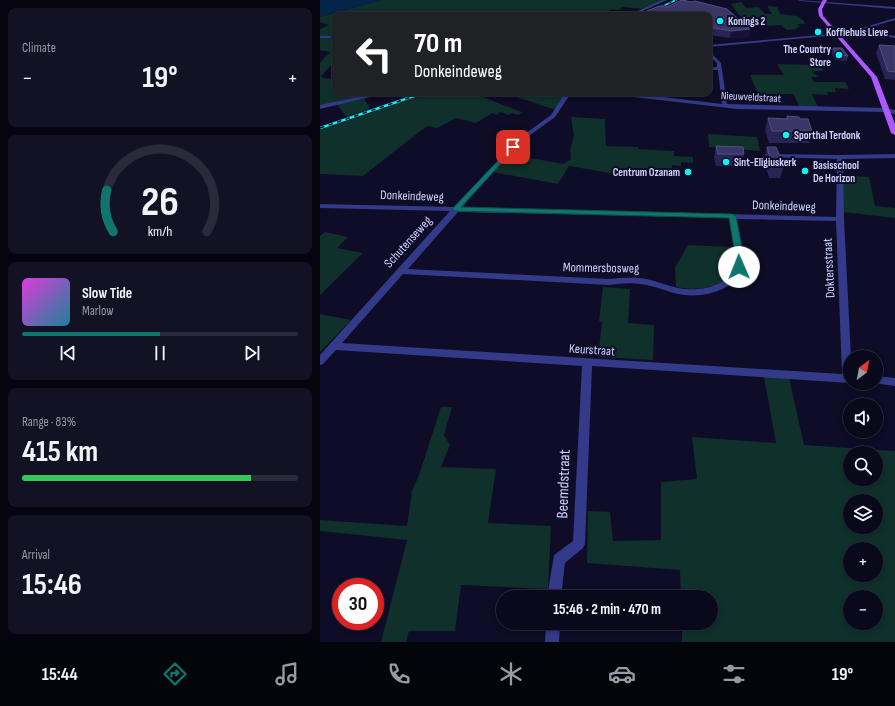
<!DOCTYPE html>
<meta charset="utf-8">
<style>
:root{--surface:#0a091c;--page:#131225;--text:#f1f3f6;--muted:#999aa3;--line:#2a2a3b;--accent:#0f766e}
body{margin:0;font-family:"Sofia Sans Condensed",sans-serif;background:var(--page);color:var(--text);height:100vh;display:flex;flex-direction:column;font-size:15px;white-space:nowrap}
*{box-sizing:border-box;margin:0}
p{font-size:13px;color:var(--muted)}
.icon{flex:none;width:22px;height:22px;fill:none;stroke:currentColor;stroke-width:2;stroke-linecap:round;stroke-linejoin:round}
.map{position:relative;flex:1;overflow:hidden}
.sheet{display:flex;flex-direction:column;gap:8px;padding:8px;background:#06050f;width:320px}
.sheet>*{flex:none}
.guide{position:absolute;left:12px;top:12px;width:380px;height:84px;border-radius:8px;box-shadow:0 2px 6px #0003,0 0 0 1px var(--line);background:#202124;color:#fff;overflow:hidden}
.needle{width:26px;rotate:32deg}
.fabs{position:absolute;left:523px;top:350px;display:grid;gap:8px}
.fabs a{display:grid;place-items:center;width:40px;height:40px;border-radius:50%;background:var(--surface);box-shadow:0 2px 6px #0003,0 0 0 1px var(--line);font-size:20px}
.speed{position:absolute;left:12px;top:578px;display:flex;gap:8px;font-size:20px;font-weight:700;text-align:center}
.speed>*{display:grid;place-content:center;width:52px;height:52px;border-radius:50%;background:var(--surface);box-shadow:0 2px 6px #0003,0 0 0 1px var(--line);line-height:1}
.speed .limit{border:6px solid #d22;background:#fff;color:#111}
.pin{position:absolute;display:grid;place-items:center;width:34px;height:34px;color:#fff;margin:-17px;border-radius:8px;box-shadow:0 2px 6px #0006}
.me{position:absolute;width:44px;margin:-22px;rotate:359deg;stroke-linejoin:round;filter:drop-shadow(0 0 3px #0008)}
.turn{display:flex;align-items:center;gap:14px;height:84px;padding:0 16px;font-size:18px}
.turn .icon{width:52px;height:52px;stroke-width:2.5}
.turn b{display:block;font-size:28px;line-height:34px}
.big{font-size:30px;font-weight:700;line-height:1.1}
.sheet .tile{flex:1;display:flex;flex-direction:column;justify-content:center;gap:6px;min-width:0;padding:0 14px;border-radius:8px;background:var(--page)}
.sheet .dial{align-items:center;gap:0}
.dial svg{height:104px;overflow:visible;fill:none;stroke:var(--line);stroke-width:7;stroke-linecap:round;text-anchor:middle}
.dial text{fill:var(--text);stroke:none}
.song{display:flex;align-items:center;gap:12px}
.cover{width:48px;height:48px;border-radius:6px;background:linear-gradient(135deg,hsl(300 70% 55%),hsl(190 70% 35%))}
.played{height:4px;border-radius:2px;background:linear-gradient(90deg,var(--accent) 50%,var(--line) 50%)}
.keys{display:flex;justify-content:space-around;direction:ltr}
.heat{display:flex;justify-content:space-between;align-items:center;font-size:22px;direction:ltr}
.charge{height:6px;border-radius:3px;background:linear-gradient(90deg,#34c759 83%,var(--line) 0)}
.trip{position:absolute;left:176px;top:590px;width:222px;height:40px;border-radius:20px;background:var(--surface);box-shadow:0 2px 6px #0003,0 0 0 1px var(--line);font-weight:700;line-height:40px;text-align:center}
.menu{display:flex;height:64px;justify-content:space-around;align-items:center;background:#04040b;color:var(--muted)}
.menu .icon{width:28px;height:28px}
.menu .on{color:var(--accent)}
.menu b{font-size:18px;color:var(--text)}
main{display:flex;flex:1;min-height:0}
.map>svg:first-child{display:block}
.green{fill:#0f302b;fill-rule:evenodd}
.water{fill:#052546}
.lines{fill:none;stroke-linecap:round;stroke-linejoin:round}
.minor{fill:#333a89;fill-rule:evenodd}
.major{fill:#ac58ff;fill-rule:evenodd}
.rail-far1-casing{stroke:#00fcf6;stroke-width:1.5}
.rail-casing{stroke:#00fcf6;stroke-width:2.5}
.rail-far1{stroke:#0e0c26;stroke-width:1;stroke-dasharray:3.5;stroke-linecap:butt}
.rail{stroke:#0e0c26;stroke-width:1.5;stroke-dasharray:4.5;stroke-linecap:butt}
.wall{fill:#282456}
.shaded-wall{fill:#16133b}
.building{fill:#3a3768;stroke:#524f80}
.route{fill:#0f766e;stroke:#0a4d48}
.poi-dot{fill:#00fcf6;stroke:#0e0c26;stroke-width:1.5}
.labels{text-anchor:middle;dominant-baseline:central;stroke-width:4;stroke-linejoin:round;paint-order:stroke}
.far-poi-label{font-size:11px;font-weight:bold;fill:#d1d2ff;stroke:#0e0c26;text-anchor:start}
.far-street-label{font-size:11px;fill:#d1d2ff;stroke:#0e0c26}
.street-label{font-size:13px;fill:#d1d2ff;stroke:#0e0c26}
.near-street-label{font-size:16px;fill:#d1d2ff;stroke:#0e0c26}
</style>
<main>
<section class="sheet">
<div class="tile"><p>Climate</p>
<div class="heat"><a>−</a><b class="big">19°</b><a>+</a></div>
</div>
<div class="tile dial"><svg viewBox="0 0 100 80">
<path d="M14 69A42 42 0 1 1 86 69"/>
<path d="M14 69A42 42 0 0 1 9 37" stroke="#0f766e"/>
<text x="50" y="56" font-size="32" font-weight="700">26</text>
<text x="50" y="72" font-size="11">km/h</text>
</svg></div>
<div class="tile">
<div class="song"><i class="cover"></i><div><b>Slow Tide</b><p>Marlow</p></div></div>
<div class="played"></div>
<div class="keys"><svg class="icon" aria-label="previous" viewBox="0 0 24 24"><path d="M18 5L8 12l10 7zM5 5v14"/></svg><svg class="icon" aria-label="pause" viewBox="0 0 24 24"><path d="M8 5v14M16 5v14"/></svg><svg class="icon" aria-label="next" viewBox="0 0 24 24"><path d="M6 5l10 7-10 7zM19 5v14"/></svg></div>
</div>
<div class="tile"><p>Range · 83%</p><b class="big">415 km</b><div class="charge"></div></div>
<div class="tile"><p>Arrival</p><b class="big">15:46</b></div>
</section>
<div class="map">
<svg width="575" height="642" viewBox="0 0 575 642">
<rect width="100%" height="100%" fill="#0e0c26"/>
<g class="green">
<path d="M61 0H343L324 9 303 7 298 10 292 9 286 12 299 15H15V37H0V29L9 25 0 22V17Z"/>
<path d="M421 2 426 8 438 7 445 14H452L447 6 457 7 460 14 477 16 484 21 485 24H477L480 27 476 28 477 29 467 30 461 25 444 26 440 22 429 23 418 14 411 4Z"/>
<path d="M0 38H15V61L1 76 3 78 15 79V93H60L0 106V63L10 52 0 50Z"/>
<path d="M457 64 496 65 498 68H502L504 71H491L499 77H491L494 82H525L529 89 515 88 516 92H507L508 95 492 94 498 107H480L473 94H438L430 75H464Z"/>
<path d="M108 93H152L202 112 198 115 191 113 189 115 180 112 177 115 172 113 156 123 136 118 117 128 107 126 43 176 0 174V130Z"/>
<path d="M185 93H212V94L244 97 236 110Z"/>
<path d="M44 98 50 109 26 117 17 104Z"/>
<path d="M251 117 285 119 286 146 318 147V149L354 151V156L373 157V163L361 162V166L352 165V171L331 169V176L295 174 249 166 238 184 173 172 189 154 243 164 251 159 250 150 254 136Z"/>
<path d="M388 134 437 137 440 151 389 147Z"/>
<path d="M523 175 549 177 555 206 575 208V218L523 212Z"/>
<path d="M5 232 28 237 17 248 43 253 0 295V236Z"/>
<path d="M368 245 415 247C420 285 387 293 356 287L355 268Z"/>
<path d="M283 287 310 289 308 323 334 325 333 360 278 357 282 322 279 321Z"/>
<path d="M0 314 31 320 0 352Z"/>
<path d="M444 377 469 378 484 445 575 451V642H362V623H391V597H361L360 570 267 563 268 511 290 512 293 541 341 540V482L377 479 372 437 456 443ZM530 453H556V479H530ZM530 501H556V527H530ZM530 549H556V575H530ZM530 597H556V623H530Z"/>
<path d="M121 407H132L124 435 130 445 121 467 176 469 168 523 231 526 228 589 141 585 135 631H89L86 642H61L87 540 0 531V520L87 526 92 491 99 475Z"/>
</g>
<path class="water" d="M0 0H61L0 17Z"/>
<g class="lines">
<g class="minor">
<path d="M342 0H347L314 15H309Z"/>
<path d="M478 0 575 7V9L480 1Z"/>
<path d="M575 18V20L541 30 575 36V38L536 32H514L512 31 514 30H535Z"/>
<path d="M521 33 519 35 389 47V45Z"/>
<rect x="0" y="36" width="15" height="2"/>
<path d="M389 51 401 63 407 104 566 108 575 110V114L565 112 417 109 296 95 293 93H310L402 104 398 70H389V68L397 67V63L389 55Z"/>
<path d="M57 93H67L0 109V105Z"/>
<path d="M245 93H251L235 117 202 141 142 207 516 217 517 159 448 157 445 155 446 154 520 155 575 154V158L523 159 524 219 531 357 530 383 272 366 265 544 263 548 245 563 241 597H227L234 555 253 541 262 366 16 350 3 364 0 365V355L130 211 0 208V204L134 207 198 139 231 115ZM138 212 409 218C412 232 417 247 415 261 412 287 380 292 358 288 347 286 337 281 326 279 313 277 302 278 289 279L88 269ZM416 219 516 221 522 374 22 343 83 274 289 285C303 283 317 282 331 286 340 288 349 292 358 294 383 299 420 291 423 261 424 247 419 232 416 219Z"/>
<path d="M556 376 575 378V386L553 383H556Z"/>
<path d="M226 623H240L239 642H225Z"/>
</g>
<path class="major" d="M503 0H507L502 9 503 16 557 77 575 124V135L571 133 551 77 499 16 498 9Z"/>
<g class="rail-far1-casing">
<path id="rail-far1" d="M323 15 356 0"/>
</g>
<g class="rail-casing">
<path id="rail" d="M0 128 103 93"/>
</g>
<use href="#rail-far1" class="rail-far1"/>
<use href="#rail" class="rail"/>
</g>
<g class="wall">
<path d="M362 0 372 2 375 1 407 9 430 29 429 37 410 38 389 35V15H325L327 14V11L339 6 347 7Z"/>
<path d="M559 45 575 46V80L565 79 556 53Z"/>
<path d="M512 48 528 56 527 61 516 60 511 53Z"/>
<path d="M467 116 480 119 492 131 489 143H449L445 130 448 118 466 119Z"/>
<path d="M396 146 424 154 421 166H396L394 158Z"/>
<path d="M447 147 464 166 460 178H449L444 159Z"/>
</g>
<path class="shaded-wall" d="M430 29 429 37 410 38 411 31Z"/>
<g class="building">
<path d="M362 0 372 2 375 1 407 9 430 29 411 31 389 27V15H325L331 12 327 11 339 6 347 7Z"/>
<path d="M559 45 575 46V72L568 71Z"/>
<path d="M512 48H522L528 56 518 55Z"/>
<path d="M467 116 479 117 480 119H488L492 131H452L448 118 468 119Z"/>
<path d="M396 146 423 147 424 154H398Z"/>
<path d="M447 147H456L464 166 452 165Z"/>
</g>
<path class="route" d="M193 145 195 146V148L141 207 412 214 416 216 423 254V267L419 270 415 267V254L409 218 133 211V208Z"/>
<g class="poi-dot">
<circle cx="400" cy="21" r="4"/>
<circle cx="498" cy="32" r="4"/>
<circle cx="519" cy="55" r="4"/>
<circle cx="466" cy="135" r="4"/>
<circle cx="406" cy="162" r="4"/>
<circle cx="485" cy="171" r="4"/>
<circle cx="368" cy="172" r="4"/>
</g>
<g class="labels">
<g class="far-poi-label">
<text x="408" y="21">Konings 2</text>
<text x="506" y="32">Koffiehuis Lieve</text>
<text x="511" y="49" text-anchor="end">The Country<tspan x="511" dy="13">Store</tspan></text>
<text x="474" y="135">Sporthal Terdonk</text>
<text x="414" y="162">Sint-Eligiuskerk</text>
<text x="493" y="165">Basisschool<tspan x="493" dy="13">De Horizon</tspan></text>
<text x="360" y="172" text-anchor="end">Centrum Ozanam</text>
</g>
<g class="far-street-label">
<text transform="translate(431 97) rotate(3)">Nieuwveldstraat</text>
</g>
<g class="street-label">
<text transform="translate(92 196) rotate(2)">Donkeindeweg</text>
<text transform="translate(464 206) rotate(2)">Donkeindeweg</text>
<text transform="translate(88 242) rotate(-48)">Schutenseweg</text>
<text transform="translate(281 268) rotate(1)">Mommersbosweg</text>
<text transform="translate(509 268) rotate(-93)">Doktersstraat</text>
<text transform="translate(272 350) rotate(4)">Keurstraat</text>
</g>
<g class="near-street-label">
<text transform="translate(244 484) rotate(-88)">Beemdstraat</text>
</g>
</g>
</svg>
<div class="fabs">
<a><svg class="needle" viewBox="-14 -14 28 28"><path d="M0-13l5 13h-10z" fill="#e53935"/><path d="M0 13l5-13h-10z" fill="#999aa3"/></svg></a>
<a><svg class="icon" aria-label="sound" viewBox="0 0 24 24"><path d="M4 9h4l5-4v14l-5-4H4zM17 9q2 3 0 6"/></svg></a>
<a><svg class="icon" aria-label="search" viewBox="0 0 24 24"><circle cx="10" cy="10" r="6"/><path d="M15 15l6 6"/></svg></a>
<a><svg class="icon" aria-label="layers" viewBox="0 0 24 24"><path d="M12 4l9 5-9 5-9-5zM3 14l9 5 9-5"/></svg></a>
<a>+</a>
<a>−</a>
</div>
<div class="speed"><div class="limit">30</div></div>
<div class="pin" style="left:193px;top:147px;background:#d93025"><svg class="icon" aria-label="arrive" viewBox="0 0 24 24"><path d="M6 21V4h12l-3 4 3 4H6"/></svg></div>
<svg class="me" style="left:419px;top:267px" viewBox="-20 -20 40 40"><circle r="19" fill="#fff"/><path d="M0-13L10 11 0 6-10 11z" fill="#0f766e"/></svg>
<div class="trip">15:46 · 2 min · 470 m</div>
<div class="guide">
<div class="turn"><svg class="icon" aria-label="left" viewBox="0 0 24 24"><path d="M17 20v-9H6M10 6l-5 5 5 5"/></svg><div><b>70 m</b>Donkeindeweg</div></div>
</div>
</div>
</main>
<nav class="menu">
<b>15:44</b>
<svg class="icon on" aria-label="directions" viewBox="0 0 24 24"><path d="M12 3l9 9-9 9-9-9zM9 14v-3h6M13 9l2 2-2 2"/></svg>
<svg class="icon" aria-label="music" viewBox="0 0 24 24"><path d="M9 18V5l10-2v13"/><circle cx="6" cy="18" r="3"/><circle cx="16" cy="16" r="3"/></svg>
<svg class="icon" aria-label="phone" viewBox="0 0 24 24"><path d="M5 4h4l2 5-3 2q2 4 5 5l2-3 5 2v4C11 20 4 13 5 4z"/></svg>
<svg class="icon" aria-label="climate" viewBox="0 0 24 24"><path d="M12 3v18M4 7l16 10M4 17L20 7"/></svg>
<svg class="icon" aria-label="car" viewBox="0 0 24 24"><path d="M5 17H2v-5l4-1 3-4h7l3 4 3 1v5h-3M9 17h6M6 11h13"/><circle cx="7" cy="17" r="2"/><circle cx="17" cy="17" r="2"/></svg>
<svg class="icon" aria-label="filters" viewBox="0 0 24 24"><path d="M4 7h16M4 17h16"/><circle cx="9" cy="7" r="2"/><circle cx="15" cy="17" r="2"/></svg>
<b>19°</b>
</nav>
